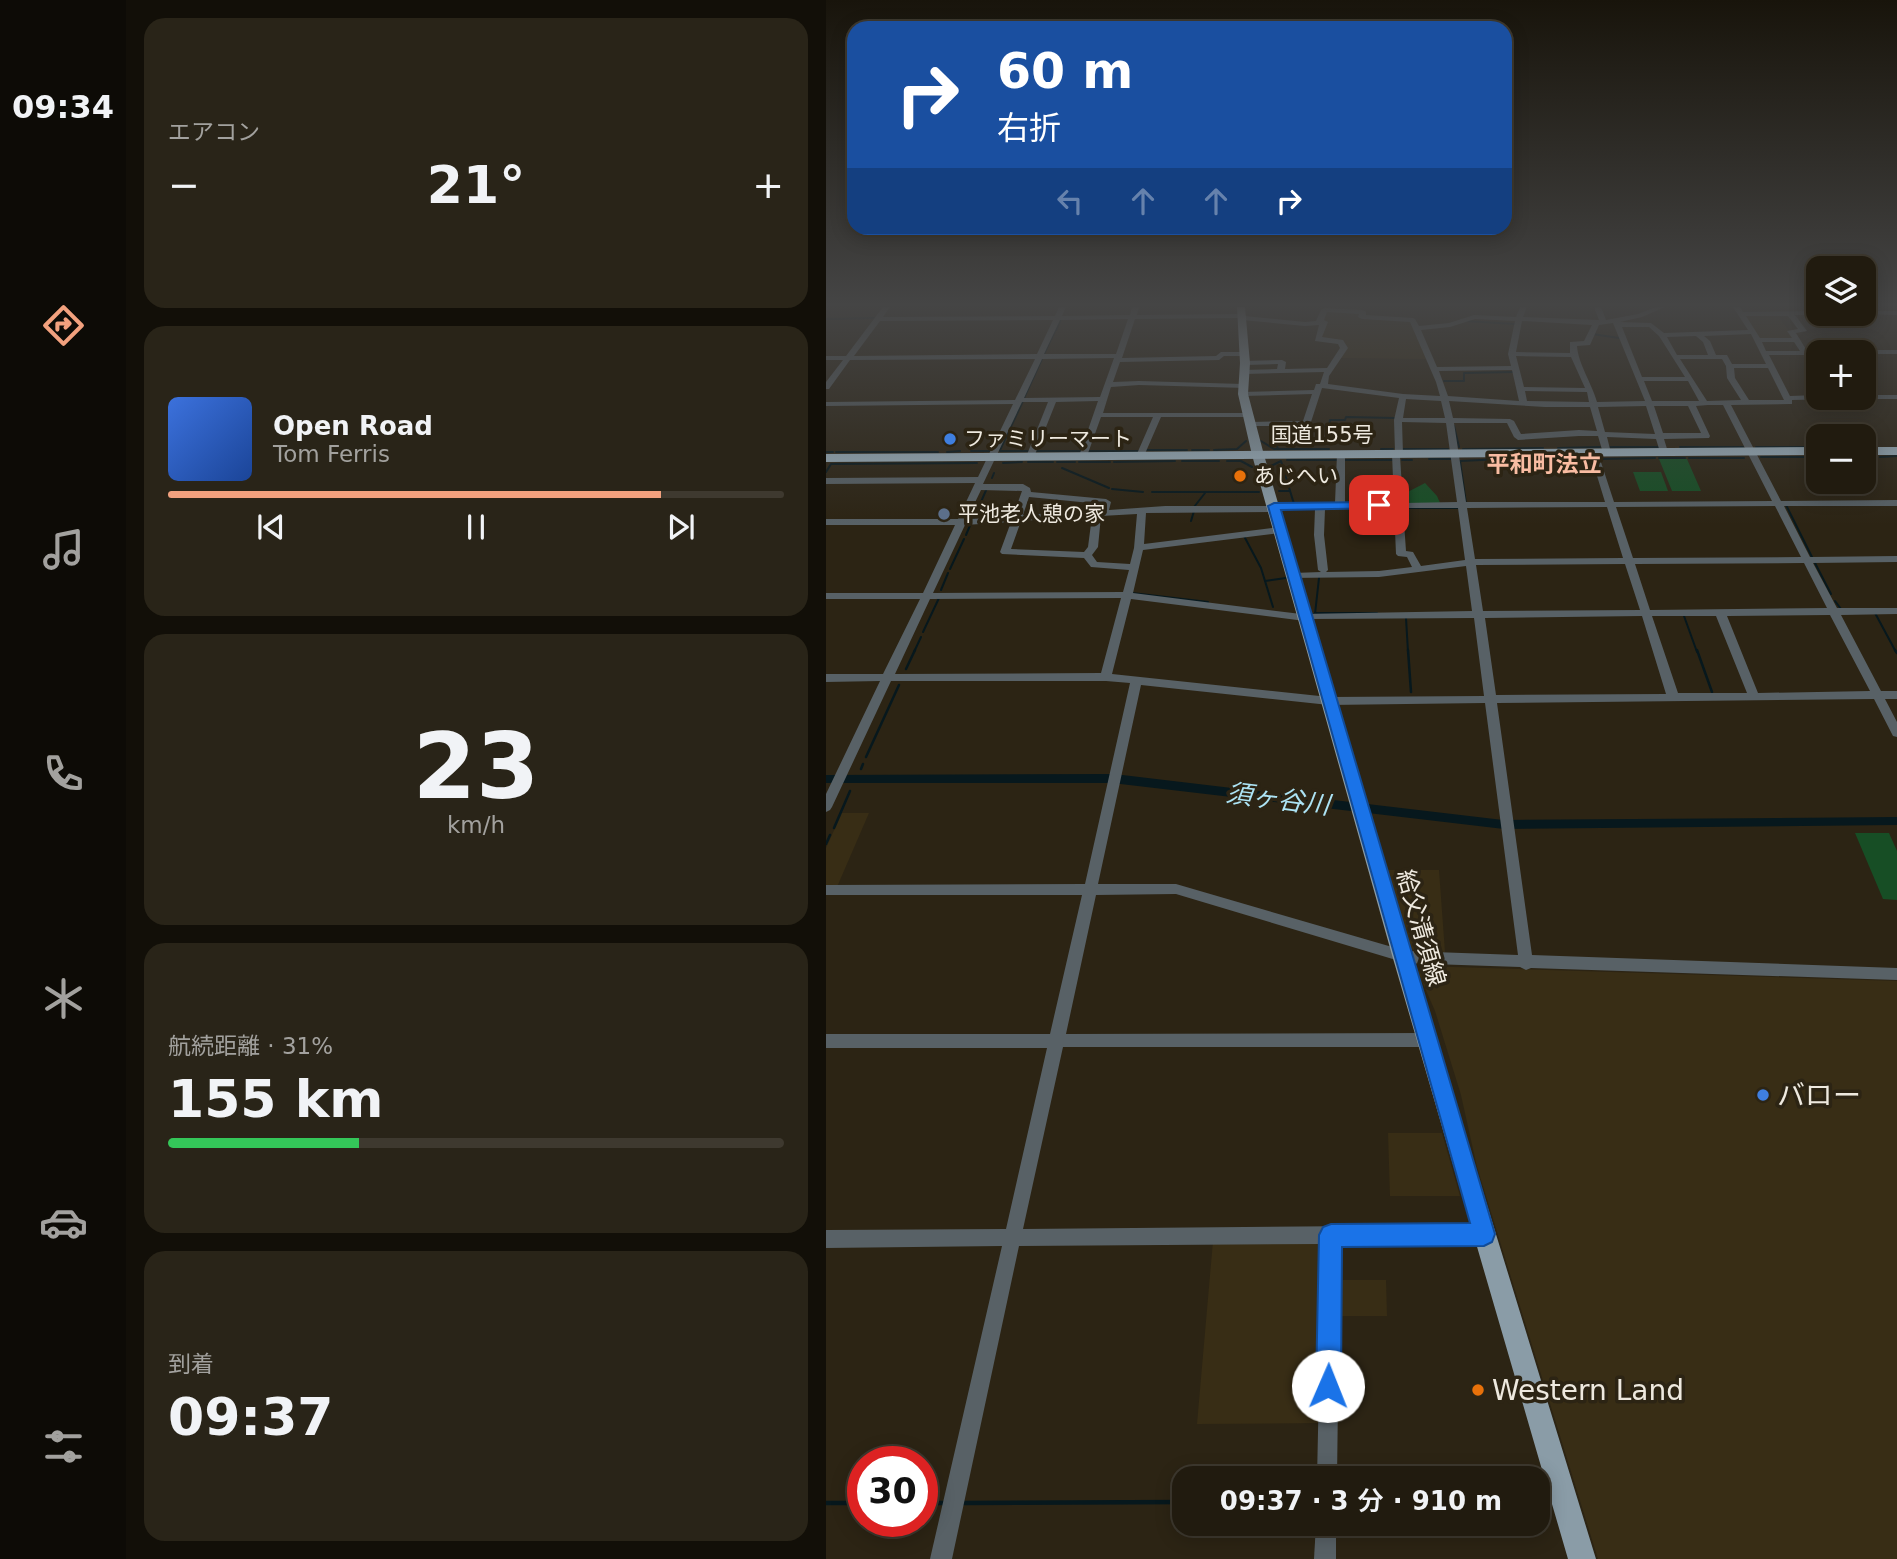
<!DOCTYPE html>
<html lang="ja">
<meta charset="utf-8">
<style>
:root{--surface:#211b0f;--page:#292418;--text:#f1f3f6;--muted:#a2a19e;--line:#3e392f;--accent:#f2a17e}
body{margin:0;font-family:"DejaVu Sans","Noto Sans JP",sans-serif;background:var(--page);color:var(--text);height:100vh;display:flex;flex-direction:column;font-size:26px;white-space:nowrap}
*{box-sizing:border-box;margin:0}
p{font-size:23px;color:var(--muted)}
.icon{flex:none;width:38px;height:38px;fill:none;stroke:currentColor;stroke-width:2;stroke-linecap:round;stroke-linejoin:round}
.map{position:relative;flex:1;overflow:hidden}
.panel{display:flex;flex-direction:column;gap:18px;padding:18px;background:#120f08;width:700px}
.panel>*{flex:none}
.hud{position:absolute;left:21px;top:21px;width:665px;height:214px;border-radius:21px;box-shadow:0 4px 18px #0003,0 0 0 2px var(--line);background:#1a4fa0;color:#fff;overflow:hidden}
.buttons{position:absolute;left:980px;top:256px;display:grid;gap:14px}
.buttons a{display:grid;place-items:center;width:70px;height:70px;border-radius:14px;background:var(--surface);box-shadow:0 4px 18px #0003,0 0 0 2px var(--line);font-size:35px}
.speed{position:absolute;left:21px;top:1446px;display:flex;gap:14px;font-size:35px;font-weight:700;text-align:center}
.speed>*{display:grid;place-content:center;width:91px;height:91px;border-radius:50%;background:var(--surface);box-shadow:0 4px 18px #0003,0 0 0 2px var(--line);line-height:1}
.speed .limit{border:10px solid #d22;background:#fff;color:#111}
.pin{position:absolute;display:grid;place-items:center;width:60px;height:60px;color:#fff;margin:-30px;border-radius:14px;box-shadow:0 4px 10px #0006}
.me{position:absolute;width:77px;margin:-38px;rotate:1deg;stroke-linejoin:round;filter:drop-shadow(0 0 5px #0008)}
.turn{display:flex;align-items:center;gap:24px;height:147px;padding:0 35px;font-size:32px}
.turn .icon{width:91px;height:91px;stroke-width:2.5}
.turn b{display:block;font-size:49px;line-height:60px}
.lanes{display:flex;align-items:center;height:66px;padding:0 35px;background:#0003;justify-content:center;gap:35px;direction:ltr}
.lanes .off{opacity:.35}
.big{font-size:52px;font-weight:600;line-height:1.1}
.panel .card{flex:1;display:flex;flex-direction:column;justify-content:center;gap:10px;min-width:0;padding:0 24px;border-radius:21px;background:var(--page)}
.panel .dial{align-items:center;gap:0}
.dial b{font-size:91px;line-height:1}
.song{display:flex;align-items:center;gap:21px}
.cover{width:84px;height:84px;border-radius:10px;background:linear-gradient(135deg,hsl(220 70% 55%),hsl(220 70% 35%))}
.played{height:7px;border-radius:4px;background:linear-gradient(90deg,var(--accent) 80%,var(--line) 80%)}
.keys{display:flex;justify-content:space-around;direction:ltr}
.heat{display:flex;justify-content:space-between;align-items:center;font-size:38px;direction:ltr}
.charge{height:10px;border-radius:5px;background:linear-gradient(90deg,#34c759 31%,var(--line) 0)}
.trip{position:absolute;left:346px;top:1466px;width:378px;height:70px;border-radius:21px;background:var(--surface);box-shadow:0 4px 18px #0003,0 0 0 2px var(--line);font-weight:600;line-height:70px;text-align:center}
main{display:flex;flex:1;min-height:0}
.menu{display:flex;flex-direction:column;width:126px;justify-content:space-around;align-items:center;background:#0d0b06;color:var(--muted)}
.menu .icon{width:49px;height:49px}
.menu .current{color:var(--accent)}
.menu b{font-size:32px;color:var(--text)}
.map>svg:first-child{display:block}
.built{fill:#382d15}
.green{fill:#174e25}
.water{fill:#07181d}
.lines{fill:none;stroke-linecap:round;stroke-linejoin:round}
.stream-far2{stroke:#07181d;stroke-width:2}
.stream-far1{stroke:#07181d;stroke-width:2.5}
.stream{stroke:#07181d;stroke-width:4.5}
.minor{fill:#586166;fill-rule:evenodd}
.major{fill:#8a9ca7;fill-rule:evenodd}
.highway{fill:#9eb4c1;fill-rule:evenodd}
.route{fill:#1a73e8;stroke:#114b97;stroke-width:2}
.shop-dot{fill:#3f7fe0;stroke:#2c2414;stroke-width:2.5}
.food-dot{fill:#e8710a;stroke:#2c2414;stroke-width:2.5}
.service-dot{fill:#5c6f8a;stroke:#2c2414;stroke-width:2.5}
.labels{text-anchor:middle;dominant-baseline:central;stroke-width:7;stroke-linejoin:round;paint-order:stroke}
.far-street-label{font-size:21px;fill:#eee9df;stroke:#2c2414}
.far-poi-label{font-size:21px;fill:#eee9df;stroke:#2c2414;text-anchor:start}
.far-quarter-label{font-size:23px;font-weight:bold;fill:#f9bca2;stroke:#2c2414}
.street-label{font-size:24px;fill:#eee9df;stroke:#2c2414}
.water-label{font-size:26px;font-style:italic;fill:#ade4f5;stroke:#2c2414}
.near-poi-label{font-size:28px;fill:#eee9df;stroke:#2c2414;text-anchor:start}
</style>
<main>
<nav class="menu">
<b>09:34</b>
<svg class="icon current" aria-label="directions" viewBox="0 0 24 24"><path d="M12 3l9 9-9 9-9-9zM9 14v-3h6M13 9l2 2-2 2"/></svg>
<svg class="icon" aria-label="music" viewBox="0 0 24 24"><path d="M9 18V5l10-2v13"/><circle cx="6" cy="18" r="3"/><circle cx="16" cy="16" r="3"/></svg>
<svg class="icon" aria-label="phone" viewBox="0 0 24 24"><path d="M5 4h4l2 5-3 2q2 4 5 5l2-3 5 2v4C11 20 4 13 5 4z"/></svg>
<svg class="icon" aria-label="climate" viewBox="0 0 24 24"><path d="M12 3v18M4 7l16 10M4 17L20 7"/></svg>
<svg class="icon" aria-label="car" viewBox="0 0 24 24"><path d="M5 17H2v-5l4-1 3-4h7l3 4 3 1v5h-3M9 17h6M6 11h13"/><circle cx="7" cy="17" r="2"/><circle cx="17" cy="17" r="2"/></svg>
<svg class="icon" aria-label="filters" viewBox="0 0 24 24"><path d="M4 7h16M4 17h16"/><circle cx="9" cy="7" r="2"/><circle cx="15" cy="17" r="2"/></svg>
</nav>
<section class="panel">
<div class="card"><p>エアコン</p>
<div class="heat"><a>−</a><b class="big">21°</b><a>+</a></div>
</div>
<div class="card">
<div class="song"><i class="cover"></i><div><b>Open Road</b><p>Tom Ferris</p></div></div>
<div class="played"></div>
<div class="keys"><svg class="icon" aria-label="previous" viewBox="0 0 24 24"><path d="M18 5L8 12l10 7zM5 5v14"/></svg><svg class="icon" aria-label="pause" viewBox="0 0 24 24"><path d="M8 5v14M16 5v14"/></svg><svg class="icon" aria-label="next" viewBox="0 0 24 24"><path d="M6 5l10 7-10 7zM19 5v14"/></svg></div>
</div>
<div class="card dial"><b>23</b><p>km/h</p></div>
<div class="card"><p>航続距離 · 31%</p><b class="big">155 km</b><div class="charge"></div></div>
<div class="card"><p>到着</p><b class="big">09:37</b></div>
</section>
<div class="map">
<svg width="1071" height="1559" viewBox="0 0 1071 1559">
<rect width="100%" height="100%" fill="#2c2414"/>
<g class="built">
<path d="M499 311 534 314V318L585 322 601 359 513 358 519 345 494 338Z"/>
<path d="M916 315H952L968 339 935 340Z"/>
<path d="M16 813H43L11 887H0V848Z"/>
<path d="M562 870H613L619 952 585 950Z"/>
<path d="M596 966 1071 981V1559H772L651 1167 635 1095 609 1011 592 972Z"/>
<path d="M562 1133H616L634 1196H564Z"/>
<path d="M387 1241H498V1423L371 1424Z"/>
<path d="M506 1280H560L561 1316H505Z"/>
</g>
<g class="green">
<path d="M833 459H861L875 491H846Z"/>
<path d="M807 472H835L842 491H814Z"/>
<path d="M599 483 611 496 615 505 575 503 574 496Z"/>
<path d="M1029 833H1063L1071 851V900L1057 899Z"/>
</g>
<path class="water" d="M288 774 677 820 1071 817V825L678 829 286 783H0V775Z"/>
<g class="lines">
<g class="stream-far2">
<path d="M0 319 49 318"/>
<path d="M639 321 689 324"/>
<path d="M230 330 235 319"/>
<path d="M766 334 793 338"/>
<path d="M218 354 229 331"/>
<path d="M618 381H638V373L687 372"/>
<path d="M198 398 216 359"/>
<path d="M628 426 633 447"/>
<path d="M489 427 503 426 504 420H519L520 417 570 418"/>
<path d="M435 441 448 449H503"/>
<path d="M784 447H833"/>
<path d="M854 447H917"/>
<path d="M930 447H988"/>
<path d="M732 448 774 447"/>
<path d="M452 449 446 432 480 431"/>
<path d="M555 449H567"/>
<path d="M576 449H622"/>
<path d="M637 449 717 448"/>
<path d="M174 450 197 401"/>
<path d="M319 450H361"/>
<path d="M366 450H383"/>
<path d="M388 450 411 449 420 441"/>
<path d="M145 451H164"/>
<path d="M174 451H204"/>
<path d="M209 451H256"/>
<path d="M262 451H313"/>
<path d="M0 452H7"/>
<path d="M10 452H112"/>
<path d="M121 452 134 451"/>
<path d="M935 457H989"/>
<path d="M1038 457H1049"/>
<path d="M1054 457 1071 456"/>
<path d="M833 458H859"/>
<path d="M863 458H918"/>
<path d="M603 459H626"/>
<path d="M680 459H767"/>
<path d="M773 459 829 458"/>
<path d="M461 460H511"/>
<path d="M519 460H568"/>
<path d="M576 460H586"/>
<path d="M356 461H393"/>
<path d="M401 461H415L426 467"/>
<path d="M202 462H227"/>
<path d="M231 462H249"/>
<path d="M253 462H284"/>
<path d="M288 462 349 461"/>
<path d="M177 463 196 462"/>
<path d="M445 466 455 461 468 504"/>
<path d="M236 468 283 488"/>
<path d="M0 472 5 464 151 463"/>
<path d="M166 478 168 473"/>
<path d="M286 489 317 492"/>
<path d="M453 491H464"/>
<path d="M326 492H433"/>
<path d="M640 504 634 461 677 459"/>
<path d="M960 505 986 557"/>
<path d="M368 507 379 493"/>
<path d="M577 508H635"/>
<path d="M148 518 161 488"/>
<path d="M365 521 368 511"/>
<path d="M140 535 145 523"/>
<path d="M418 536 435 568 447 607"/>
<path d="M989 563 1005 594"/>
<path d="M124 569 138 539"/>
<path d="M439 581 460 578"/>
<path d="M115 590 122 573"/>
<path d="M306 593 382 602"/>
<path d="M1009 601 1015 609"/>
<path d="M489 613H551"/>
<path d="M1049 613 1070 652"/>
<path d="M486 614H489L493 578"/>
<path d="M858 616 871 652"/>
<path d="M580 618 582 652"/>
<path d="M97 632 113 598"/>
<path d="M88 652 95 637"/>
</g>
<g class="stream-far1">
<path d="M582 650 585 692"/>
<path d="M871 650 886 692"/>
<path d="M1069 650 1071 653"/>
<path d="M80 669 89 650"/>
<path d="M40 757 73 685"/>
<path d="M35 769 37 764"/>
<path d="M8 828 24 791"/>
<path d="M0 844 4 835"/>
</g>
<g class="stream">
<path d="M0 1503H37"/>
<path d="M96 1503H119"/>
<path d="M137 1503 359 1502"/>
</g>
<g class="minor">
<path d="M57 307H64L57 317 229 316 233 307H240L236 316 304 315 306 307H313L311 315 416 314 419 316 479 322 490 321 495 310 498 308 537 310 540 312V315L587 318 589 319 593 326 623 323 648 315 690 317 694 307H701L697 317 773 320 768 307H775L780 320 812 314 830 307H839L816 317 794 322 825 323 838 333 922 330 907 307H914L917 312 992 311V313H1010L1007 315H969L981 331 970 333 981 351H995L992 352V355H943L964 396 992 395V397H1012L1011 399 966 400V404H963L905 405 955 501 1071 500V506H958L984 557 1071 556V562L987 563 1011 608H1071V614L1015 615 1055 691H1071V699H1059L1071 722V737L1067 736 1048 699 671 703 706 955 1071 968V980L705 968 700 970 694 967 576 963 570 960 350 894 270 895 240 1034 601 1033 606 1035 609 1040 606 1045 601 1047H237L197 1229 658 1225 664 1228 667 1234 664 1240 658 1243 514 1244 511 1479H491L496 1244 193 1246 126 1559H104L176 1246 0 1248V1230L180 1229 221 1048H0V1034H224L256 895H0V885L259 884 304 683 280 681H65L6 807 4 810 0 812V794L54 681 0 682V674H57L94 599H0V593H97L129 525H0V519H132L149 483 0 484V478L152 477 187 404 0 406V402L189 400 209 359 24 360 3 389H0V382L17 360H0V356H20ZM501 312 533 314 532 317 536 319 584 322 610 382 614 396 577 394 502 384 503 376 522 348 517 340 496 337 502 322 498 320ZM920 316H962L972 329 961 331 966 338H934ZM413 318 416 320 479 326 493 325 489 341 512 344 514 348 501 368 459 369 460 362 456 360 416 361V365H419L452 364 451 369 416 370 415 372 419 374 498 372 494 384H490L488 390 414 392 413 394 417 396 486 394 477 421 425 422 421 424 422 426H478L480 430H486L485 422 496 388 573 398 568 420 569 452 566 454 568 503H519V454L515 451 511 454 509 503H448L444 506H339L283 510 285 502 280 499 205 492 204 488 197 484H157L196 402H222L200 457 204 460 208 457 230 402 272 401 253 456 257 459 261 456 275 417H327L310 456 314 459 318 456 335 417H426L427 415 423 413H277L285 387 313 385 420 388V384H417L313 381 287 382 294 362 393 360 398 356H419L423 354 419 352H395L390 356 296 358 309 319ZM302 319 290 354H218L234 320ZM649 319 689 321 682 354 685 366 611 367 595 330 624 327ZM227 320 211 354 28 356 54 321ZM696 321 766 325 758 341 744 342V353L690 352ZM787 323 819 401 771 402C766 384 752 363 751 346L764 345 773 325ZM796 327H823L833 336 859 377H816ZM925 334 940 364H906L901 355H890L884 341 878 336ZM870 336 877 342 882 355H851L841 337ZM936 342H968L974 351H940ZM690 356 745 357 759 388 698 387ZM288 358 274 397 198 398 216 359ZM854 359H896L900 366 901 378 915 400 881 401ZM908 368H942L958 400H923L909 378ZM686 370 693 401 622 396 613 371ZM818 381H862L873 401H826ZM699 391 761 392 763 402 701 401ZM580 399 615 401 619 418H577ZM623 401 719 407H764L771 431 753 430 695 434 688 421 684 419 627 418ZM882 405H897L946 501 788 502 772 453 768 450 764 453 779 502H640L628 423H681L688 437 692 440 753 436H772L777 453 781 456 785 453 781 437 830 439 834 452 838 455 842 452 838 439 883 438 884 436 870 406ZM820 406 829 434 779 432 772 407ZM828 406H862L875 433H837ZM576 422 620 423 631 502 577 503 574 456 577 454ZM155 490 196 491 187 516 141 519ZM203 497 275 504 273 510 197 515ZM949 506 975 557 807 558 790 507ZM781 507 797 558 649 559 641 508ZM568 508 570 554 572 556 581 557 586 567 553 571 500 572 502 570 498 535 499 509ZM577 508H632L639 560 595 566 587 552 580 551ZM452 509H489L488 535 492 570 495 572 467 573 463 574V578L553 577 640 566 646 611 475 614 307 593 317 550 455 533 460 530 455 527 318 544 320 513 448 512ZM311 514 308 548 304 564 271 562 266 555 272 547 275 516ZM266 516 262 547 258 552 185 549 195 521ZM185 522 174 552 176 554 258 558 265 567 303 570 297 592 107 593 139 525ZM978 563 1001 608 824 610 809 564ZM799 564 814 610 657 611 650 565ZM295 598 275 673 69 674 104 599ZM305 599 479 621 483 619 648 618 658 696 503 697 286 674ZM1004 615 1044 691 932 693 901 616ZM816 616 840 694 670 695 659 618ZM826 616H890L921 693H852ZM315 685 503 705 659 703 692 955 580 951 350 884H272Z"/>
<path d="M1038 311H1071V315L1036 314Z"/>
<path d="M1038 350H1071V354H1038V352H1034Z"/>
<path d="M1038 395H1071V399H1035L1034 397H1038Z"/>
<path d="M490 1524H510V1559H488Z"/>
</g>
<path class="major" d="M411 307H419L424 363 422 394 438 455 584 955 770 1559H742L566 955 426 455 412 394 414 363Z"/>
<g class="highway">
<path d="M992 447V455L0 462V454Z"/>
<rect x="1038" y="447" width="33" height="8"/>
</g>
</g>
<linearGradient id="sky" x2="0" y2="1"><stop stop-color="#18140b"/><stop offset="0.58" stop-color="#454545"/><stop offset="1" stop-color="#454545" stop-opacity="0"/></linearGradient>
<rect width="1071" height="525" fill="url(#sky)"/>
<path class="route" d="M553 502 559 505 558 508 455 510 669 1234 666 1242 658 1246 516 1247 515 1386 511 1395 502 1398 493 1395 490 1386 493 1235 497 1227 505 1224 644 1223 442 506 448 503Z"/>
<g class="shop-dot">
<circle cx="124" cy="439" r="7"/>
<circle cx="937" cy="1095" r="7"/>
</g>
<g class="food-dot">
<circle cx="414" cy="476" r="7"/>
<circle cx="652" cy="1390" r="7"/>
</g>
<circle class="service-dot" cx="118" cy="514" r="7"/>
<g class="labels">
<g class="far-street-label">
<text x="496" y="435">国道155号</text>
</g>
<g class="far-poi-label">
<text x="138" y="439">ファミリーマート</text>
<text x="428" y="476">あじへい</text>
<text x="132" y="514">平池老人憩の家</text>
</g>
<g class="far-quarter-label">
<text x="718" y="464">平和町法立</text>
</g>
<g class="street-label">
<text transform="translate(595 928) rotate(74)">給父清須線</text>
</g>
<g class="water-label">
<text transform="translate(452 799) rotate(7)">須ヶ谷川</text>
</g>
<g class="near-poi-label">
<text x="951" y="1095">バロー</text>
<text x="666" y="1390">Western Land</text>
</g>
</g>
</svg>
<div class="buttons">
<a><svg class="icon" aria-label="layers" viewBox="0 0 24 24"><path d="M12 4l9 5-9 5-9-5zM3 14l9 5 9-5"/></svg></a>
<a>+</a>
<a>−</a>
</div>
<div class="speed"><div class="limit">30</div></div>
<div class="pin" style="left:553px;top:505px;background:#d93025"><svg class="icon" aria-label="arrive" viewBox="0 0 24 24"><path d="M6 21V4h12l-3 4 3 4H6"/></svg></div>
<svg class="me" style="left:502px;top:1386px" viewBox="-20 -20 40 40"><circle r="19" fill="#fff"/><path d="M0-13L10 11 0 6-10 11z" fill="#1a73e8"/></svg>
<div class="trip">09:37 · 3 分 · 910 m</div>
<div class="hud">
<div class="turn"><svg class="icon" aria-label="right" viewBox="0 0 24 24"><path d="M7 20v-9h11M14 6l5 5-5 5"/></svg><div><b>60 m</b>右折</div></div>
<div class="lanes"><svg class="icon off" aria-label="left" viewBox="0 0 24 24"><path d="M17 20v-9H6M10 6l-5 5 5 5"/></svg><svg class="icon off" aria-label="ahead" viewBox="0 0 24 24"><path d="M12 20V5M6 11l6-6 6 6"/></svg><svg class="icon off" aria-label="ahead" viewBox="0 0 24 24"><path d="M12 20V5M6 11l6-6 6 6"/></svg><svg class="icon" aria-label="right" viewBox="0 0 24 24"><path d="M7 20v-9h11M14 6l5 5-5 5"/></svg></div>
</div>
</div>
</main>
